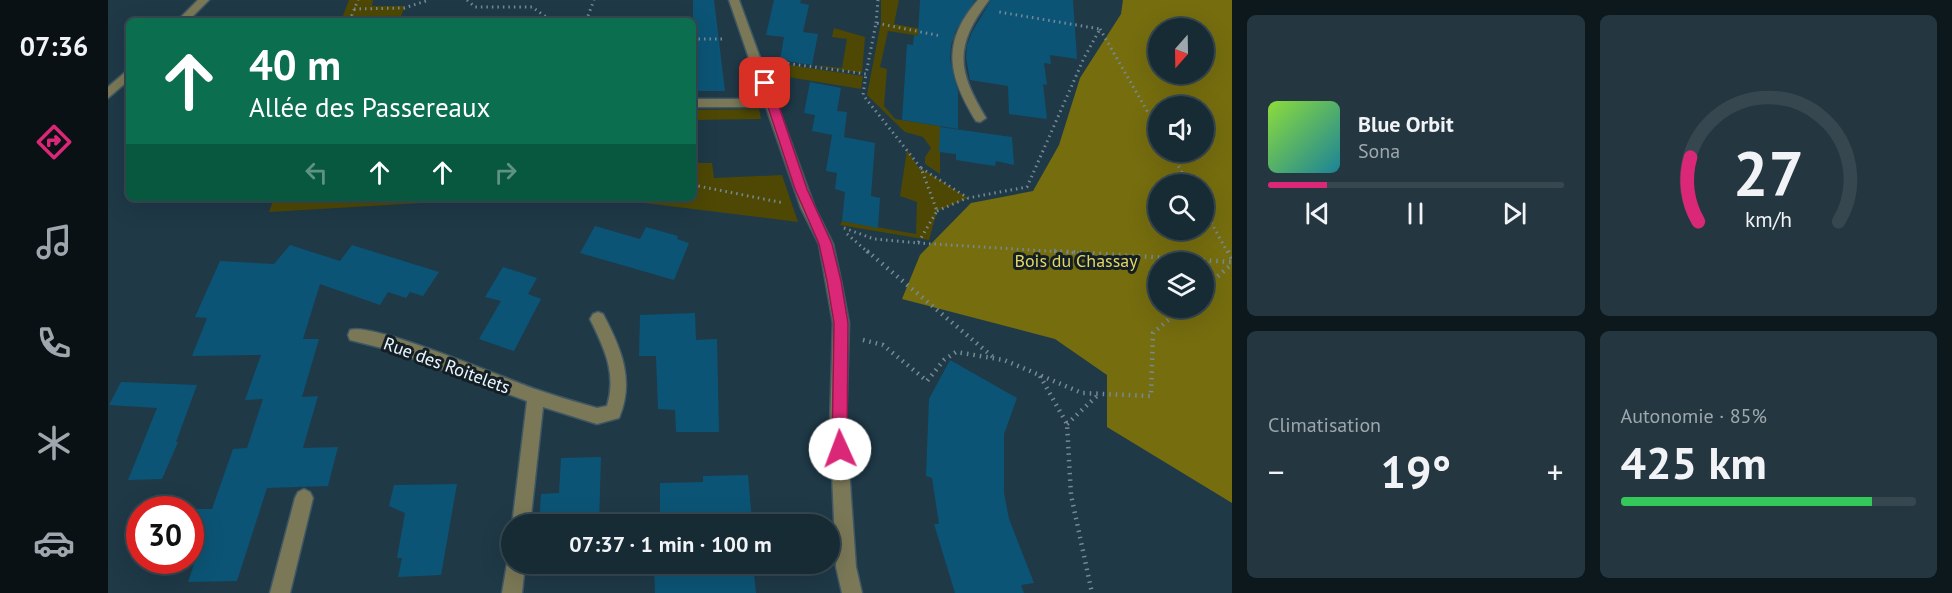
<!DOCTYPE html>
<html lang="fr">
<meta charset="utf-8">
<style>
:root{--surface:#172b35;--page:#243741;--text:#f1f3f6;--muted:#9ea7ad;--line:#364750;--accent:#db2777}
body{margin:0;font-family:"PT Sans",sans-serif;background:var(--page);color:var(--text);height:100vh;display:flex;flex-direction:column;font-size:22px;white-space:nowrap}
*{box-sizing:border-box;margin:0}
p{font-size:20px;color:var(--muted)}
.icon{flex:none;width:33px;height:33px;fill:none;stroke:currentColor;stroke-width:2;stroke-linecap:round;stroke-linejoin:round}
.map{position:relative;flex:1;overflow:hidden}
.side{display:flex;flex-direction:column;gap:15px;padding:15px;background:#0d181d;width:720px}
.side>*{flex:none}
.hud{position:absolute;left:18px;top:18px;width:570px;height:183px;border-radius:9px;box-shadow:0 6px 24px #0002,0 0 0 2px var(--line);background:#0b6e4f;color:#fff;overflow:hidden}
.needle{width:39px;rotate:200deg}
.controls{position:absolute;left:1040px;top:18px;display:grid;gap:12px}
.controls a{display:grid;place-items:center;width:66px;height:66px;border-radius:50%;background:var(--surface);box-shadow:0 6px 24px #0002,0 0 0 2px var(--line);font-size:30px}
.speed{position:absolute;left:18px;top:496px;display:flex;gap:12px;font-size:30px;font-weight:700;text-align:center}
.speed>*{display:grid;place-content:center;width:78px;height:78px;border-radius:50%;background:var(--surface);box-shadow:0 6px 24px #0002,0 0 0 2px var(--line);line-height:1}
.speed .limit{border:9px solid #d22;background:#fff;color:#111}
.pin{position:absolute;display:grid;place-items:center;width:51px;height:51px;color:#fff;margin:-26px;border-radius:12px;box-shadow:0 3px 9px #0006}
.me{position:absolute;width:66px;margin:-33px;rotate:358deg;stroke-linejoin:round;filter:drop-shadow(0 0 4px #0008)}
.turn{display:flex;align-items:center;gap:21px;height:126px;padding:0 24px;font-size:27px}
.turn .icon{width:78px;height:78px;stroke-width:2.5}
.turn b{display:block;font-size:42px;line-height:51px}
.lanes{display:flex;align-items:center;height:57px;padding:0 24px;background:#0003;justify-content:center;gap:30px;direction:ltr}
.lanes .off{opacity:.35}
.big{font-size:45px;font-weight:600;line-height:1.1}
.side .widget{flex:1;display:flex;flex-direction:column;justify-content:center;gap:9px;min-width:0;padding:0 21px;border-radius:9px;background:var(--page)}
.side .dial{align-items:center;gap:0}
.dial svg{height:156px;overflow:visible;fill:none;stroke:var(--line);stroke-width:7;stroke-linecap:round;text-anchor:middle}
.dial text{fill:var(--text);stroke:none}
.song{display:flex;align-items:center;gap:18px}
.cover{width:72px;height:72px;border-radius:9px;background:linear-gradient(135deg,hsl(90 70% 55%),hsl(190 70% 35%))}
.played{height:6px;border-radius:3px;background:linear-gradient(90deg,var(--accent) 20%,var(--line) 20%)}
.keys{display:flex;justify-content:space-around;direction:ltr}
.heat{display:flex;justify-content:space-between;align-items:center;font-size:33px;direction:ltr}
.charge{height:9px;border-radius:4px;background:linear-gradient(90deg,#34c759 85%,var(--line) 0)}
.side .tiles{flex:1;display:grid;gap:15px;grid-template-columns:repeat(2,1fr)}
.trip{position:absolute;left:393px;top:514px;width:339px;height:60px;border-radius:30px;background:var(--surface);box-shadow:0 6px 24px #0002,0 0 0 2px var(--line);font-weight:600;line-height:60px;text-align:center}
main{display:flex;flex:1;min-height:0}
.dock{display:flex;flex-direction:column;width:108px;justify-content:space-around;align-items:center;background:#091115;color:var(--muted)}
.dock .icon{width:42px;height:42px}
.dock .active{color:var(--accent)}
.dock b{font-size:27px;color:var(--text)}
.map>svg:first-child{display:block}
.green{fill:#4e4804}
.forest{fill:#766d0f;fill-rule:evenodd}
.building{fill:#0c5475}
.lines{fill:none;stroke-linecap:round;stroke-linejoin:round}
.minor-casing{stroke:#3f5764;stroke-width:3}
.path-far1{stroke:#768a96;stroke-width:3;stroke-dasharray:1.5 4;stroke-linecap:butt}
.path{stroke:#768a96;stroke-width:4.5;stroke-dasharray:1.5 5;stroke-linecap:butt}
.minor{fill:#7b7857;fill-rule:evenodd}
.route{fill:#db2777;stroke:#8e194d;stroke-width:1.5}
.labels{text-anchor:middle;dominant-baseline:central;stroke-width:6;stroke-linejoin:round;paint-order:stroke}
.park-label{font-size:18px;fill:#e3d765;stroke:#131e25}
.street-label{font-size:18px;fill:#eaf6fe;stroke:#131e25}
</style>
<main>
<nav class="dock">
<b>07:36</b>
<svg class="icon active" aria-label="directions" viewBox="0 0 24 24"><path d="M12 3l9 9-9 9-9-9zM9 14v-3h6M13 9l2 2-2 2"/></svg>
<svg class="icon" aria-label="music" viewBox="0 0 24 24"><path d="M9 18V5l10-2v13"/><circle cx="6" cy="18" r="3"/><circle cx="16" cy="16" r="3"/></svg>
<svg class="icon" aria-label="phone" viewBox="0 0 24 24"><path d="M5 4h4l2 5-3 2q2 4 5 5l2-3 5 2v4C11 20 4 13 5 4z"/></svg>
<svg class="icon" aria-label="climate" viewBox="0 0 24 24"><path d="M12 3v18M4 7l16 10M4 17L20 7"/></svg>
<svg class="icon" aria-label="car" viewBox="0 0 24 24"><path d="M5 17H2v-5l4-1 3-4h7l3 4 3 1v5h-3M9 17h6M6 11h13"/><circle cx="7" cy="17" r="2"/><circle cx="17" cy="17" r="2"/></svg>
</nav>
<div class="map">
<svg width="1124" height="593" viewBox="0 0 1124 593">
<rect width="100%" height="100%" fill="#1f3947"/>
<g class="green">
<path d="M241 0H265L264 6H297L291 21H233Z"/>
<path d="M773 0H791L786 24 855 36 852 42 780 31 772 67 779 69 776 106 787 119 832 126V174L817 164V157L823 148 815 137 797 132 759 95 773 22Z"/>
<path d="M726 28 757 37 754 73 704 65 734 68 739 39 724 37Z"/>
<path d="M668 63 755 76 753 89 674 76Z"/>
<path d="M651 109 653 119 585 120V110Z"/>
<path d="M799 150 813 171V168L860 198 829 211 821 240 732 225 734 221 808 234 809 202 792 196Z"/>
<path d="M585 163H604L606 178 674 175 690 222 496 198H585Z"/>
<path d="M166 198H398L161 212Z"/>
</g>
<path class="forest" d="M1015 0H1124V503L999 427V375L947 339 794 299 812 255 863 203 925 191 951 145 972 78 1013 14ZM1050 28H1095V74H1050ZM1050 106H1095V152H1050ZM1050 184H1095V230H1050ZM1050 262H1095V308H1050Z"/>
<g class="building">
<path d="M585 0H606L617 91H590L589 85H585Z"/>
<path d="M666 0H693L692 3 701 5 695 32 710 34 704 65 672 60 676 37 658 35Z"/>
<path d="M812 0H867L848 30 843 45 842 60 850 91V129L794 120 799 44 805 45 806 35 810 36Z"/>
<path d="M883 0H965L969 59 942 55 943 64 936 63 939 85 935 84 939 119 901 114 900 86 862 80 858 58 859 45 864 32Z"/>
<path d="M702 82 733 88 729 111 739 112 736 137 767 143 763 196 772 198 770 228 734 221 737 192 727 189 729 173 718 171 724 135 730 136 704 131 707 115 696 113Z"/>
<path d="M832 127 904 137 906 165 888 161 887 166 867 163 848 160V154L831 152Z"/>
<path d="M487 226 532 239 538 227 570 236 569 239 581 243 566 280 472 253Z"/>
<path d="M182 245 232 261 244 245 331 272 315 296 302 292 298 298 280 292 272 305 212 284 195 339H211L194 397 210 396 195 448 230 447 220 486 159 488 129 581 80 582 87 561 82 562V509H104L125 449 139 448 155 399 137 400 153 355 84 356 99 318 87 317 112 261 166 264Z"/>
<path d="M395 267 429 278 420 294 433 299 406 351 371 339 393 301 377 297Z"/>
<path d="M587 313 588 340 609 339 611 432H568L567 410 550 409 548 356H531L532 315Z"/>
<path d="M842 360 909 398 896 434V493L901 519 926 583 913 585 916 593H847L826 524H831L824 478 818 476 821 399Z"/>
<path d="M13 382 89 385 68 442H70L54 479 20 480 49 408 1 405Z"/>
<path d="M493 457 491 525H431L433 494 451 493 453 458Z"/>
<path d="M640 475 644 521H642V525H552V483L595 482V476Z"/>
<path d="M349 484 333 575 290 577 294 558H289L297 513 281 506 286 485Z"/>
<path d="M546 564H645L648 593H547Z"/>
</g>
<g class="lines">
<g class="minor-casing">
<g id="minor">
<path d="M90 0H101L80 21H69Z"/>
<path d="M621 0H631L707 208 725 244 733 281 741 323 738 426 748 567 754 593H734L728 567 722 426 725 323 711 244 693 208 658 107H585V99H655Z"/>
<path d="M870 0H881C846 46 849 70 878 118L872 122 868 121C841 77 832 43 870 0Z"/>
<path d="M21 69V80L0 98V87Z"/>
<path d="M490 312 495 314C513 348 527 380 511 418L489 424 435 407 422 525H404L419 401 282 350 242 340 240 335 242 330C265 322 396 378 427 389 447 396 468 402 489 408L499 406C509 373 496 348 482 319L485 314Z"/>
<path d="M196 489 202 492 205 498 182 593H162L187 498 190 492Z"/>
<path d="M404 556V564H417L414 593H394L399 564Z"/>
</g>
</g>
<g class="path-far1">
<path d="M359 0 367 7H424L444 21"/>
<path d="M246 9 296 8 321 0"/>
<path d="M246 21 244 15 250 0"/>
<path d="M478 21 486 0"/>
<path d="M768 23 770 0"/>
<path d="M992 29 1050 130"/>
<path d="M585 39H617"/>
<path d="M669 62 758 74 768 23 833 36"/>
<path d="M1062 152 1081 184"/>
<path d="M813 168 860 198 919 187 976 58 992 29 891 12"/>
<path d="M585 185 676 203"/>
<path d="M1095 208 1120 253"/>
<path d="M829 211 859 198"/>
<path d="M736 228 766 239 810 243 829 211 813 168 755 95 758 74"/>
<path d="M739 234 761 253"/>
<path d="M810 243 971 253"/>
</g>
<g class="path">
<path d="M759 251 885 357"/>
<path d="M946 251 1124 262"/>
<path d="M1120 251 1124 259"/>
<path d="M1095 289 1124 264"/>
<path d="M755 340 775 345 819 381 836 360 848 352 896 360 974 393 1043 396 1045 333 1074 308"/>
<path d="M932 376 959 424 963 495 984 593"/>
<path d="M959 424 991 394"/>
</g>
<use href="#minor" class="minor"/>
</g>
<path class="route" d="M657 80 663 83 699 189 724 244 733 281 740 323 739 449 737 455 732 457 726 455 724 449 726 323 719 281 711 244 687 189 652 83Z"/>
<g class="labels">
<g class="park-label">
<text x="968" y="260">Bois du Chassay</text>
</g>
<g class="street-label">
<text transform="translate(339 365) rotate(20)">Rue des Roitelets</text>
</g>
</g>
</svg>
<div class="controls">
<a><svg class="needle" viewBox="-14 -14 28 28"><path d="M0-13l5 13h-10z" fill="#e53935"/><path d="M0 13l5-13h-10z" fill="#9ea7ad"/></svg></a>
<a><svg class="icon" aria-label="sound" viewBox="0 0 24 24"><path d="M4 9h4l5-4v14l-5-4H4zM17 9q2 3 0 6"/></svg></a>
<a><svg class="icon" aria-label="search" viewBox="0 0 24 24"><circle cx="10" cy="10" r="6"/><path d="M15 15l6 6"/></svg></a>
<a><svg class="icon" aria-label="layers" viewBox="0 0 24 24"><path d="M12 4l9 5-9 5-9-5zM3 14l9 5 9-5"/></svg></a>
</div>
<div class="speed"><div class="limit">30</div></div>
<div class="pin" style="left:657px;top:83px;background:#d93025"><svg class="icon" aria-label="arrive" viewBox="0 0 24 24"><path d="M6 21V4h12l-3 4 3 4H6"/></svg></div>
<svg class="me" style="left:732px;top:449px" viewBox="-20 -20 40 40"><circle r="19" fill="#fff"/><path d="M0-13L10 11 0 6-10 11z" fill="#db2777"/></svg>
<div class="trip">07:37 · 1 min · 100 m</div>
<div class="hud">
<div class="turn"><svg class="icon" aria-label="ahead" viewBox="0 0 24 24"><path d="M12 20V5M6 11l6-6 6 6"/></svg><div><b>40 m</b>Allée des Passereaux</div></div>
<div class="lanes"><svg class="icon off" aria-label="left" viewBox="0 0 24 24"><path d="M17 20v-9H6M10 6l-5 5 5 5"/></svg><svg class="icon" aria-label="ahead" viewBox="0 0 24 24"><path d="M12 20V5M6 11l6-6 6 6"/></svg><svg class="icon" aria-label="ahead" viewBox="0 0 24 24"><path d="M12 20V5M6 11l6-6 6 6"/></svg><svg class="icon off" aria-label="right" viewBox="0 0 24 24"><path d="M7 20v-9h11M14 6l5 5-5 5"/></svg></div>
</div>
</div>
<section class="side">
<div class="tiles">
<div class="widget">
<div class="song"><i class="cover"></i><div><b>Blue Orbit</b><p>Sona</p></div></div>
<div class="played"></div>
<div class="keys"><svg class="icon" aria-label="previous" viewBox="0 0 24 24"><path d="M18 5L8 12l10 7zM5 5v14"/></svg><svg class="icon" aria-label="pause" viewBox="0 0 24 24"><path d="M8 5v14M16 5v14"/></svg><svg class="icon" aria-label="next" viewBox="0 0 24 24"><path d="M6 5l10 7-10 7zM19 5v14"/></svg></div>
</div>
<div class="widget dial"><svg viewBox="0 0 100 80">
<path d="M14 69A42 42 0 1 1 86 69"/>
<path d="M14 69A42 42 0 0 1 10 36" stroke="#db2777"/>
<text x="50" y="56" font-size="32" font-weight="700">27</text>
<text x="50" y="72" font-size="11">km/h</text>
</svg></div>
<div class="widget"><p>Climatisation</p>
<div class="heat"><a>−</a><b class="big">19°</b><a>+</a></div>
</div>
<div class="widget"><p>Autonomie · 85%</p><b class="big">425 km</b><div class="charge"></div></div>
</div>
</section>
</main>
